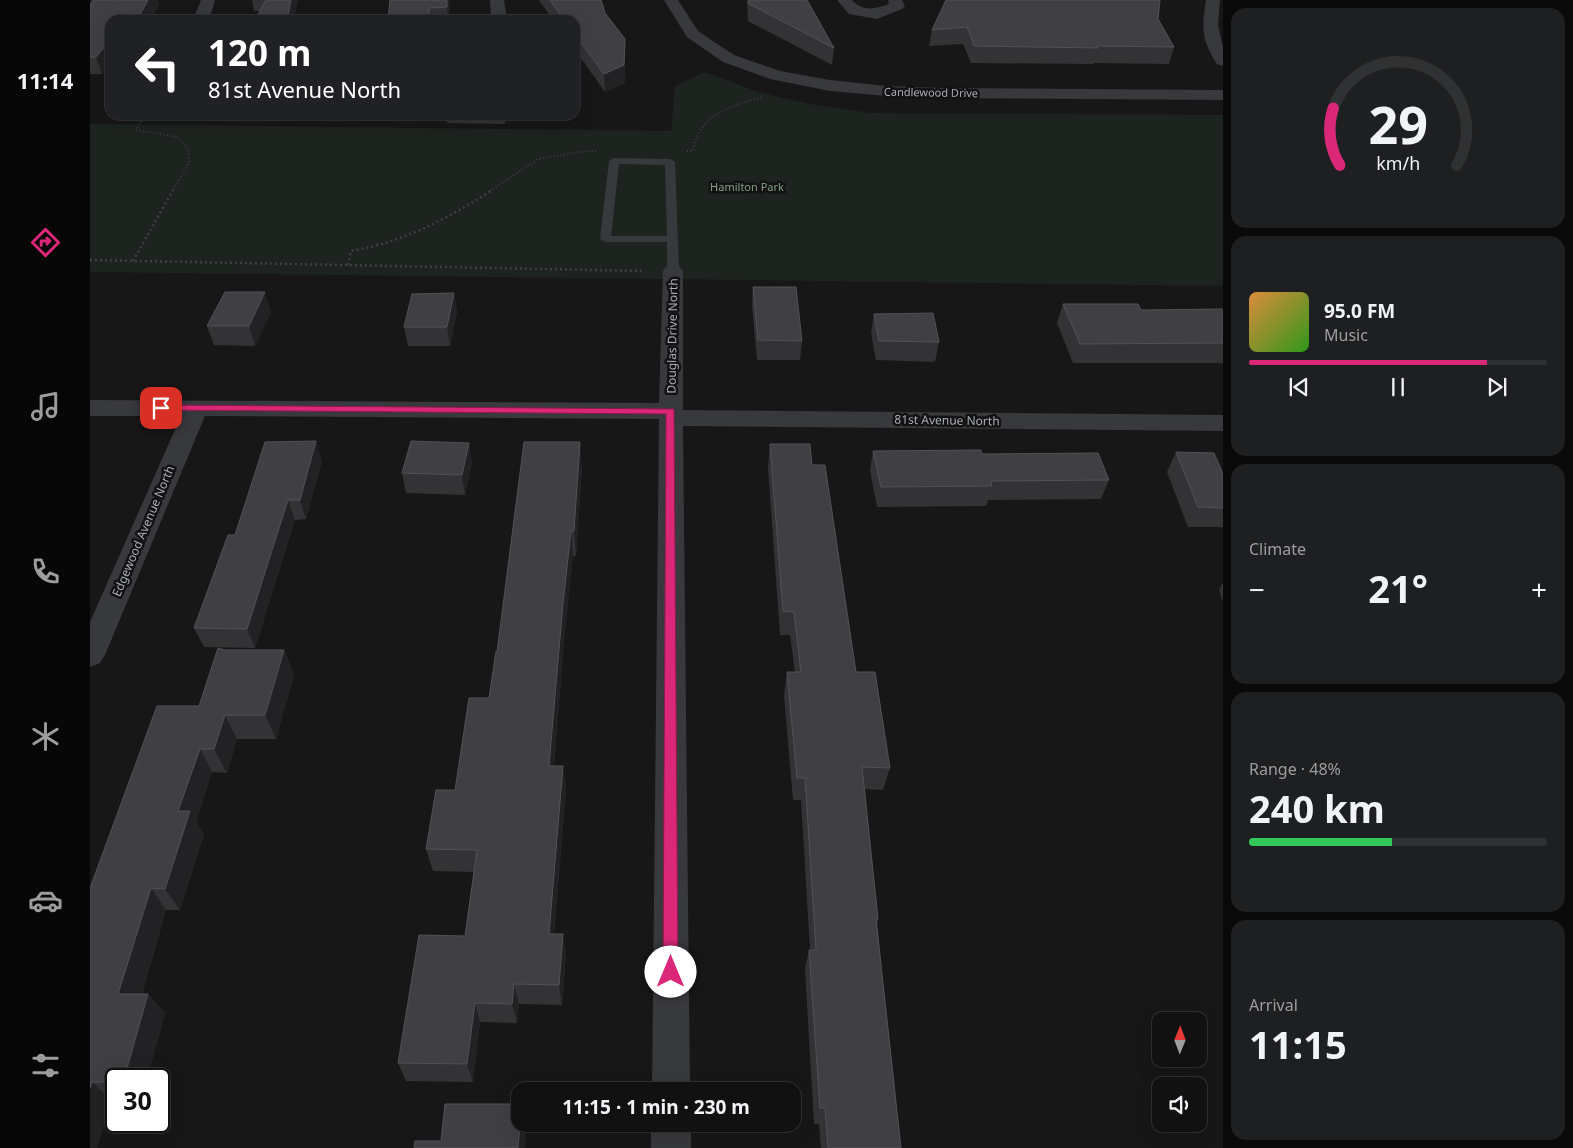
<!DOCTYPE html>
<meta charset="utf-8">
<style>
:root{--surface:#111112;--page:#1e1f20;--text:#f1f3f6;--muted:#9c9d9f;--line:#303132;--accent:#db2777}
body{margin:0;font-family:"Noto Sans",sans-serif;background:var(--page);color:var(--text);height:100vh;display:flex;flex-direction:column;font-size:19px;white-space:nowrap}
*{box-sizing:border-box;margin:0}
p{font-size:16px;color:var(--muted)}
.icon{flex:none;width:28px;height:28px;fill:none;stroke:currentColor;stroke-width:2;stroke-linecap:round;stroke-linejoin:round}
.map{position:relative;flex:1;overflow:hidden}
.drawer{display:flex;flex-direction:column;gap:8px;padding:8px;background:#09090a;width:350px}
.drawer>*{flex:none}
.hud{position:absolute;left:15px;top:15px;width:475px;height:105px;border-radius:15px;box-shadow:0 5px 20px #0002,0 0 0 1px var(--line);background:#202124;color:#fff;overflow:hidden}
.needle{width:32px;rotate:1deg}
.buttons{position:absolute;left:1062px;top:1012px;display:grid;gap:10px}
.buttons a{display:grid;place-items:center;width:55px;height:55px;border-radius:10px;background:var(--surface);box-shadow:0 5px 20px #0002,0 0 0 1px var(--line);font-size:25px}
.speed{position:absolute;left:15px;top:1068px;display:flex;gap:10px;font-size:25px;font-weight:700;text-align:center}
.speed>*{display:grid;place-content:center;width:65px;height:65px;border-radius:50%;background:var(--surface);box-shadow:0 5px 20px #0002,0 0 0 1px var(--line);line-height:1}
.speed .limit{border:2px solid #111;border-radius:8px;background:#fff;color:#111}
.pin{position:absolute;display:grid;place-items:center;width:42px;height:42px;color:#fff;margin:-21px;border-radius:10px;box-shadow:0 2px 8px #0006}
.me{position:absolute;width:55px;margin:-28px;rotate:0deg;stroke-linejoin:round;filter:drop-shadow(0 0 4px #0008)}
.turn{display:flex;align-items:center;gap:18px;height:105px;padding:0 20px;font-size:22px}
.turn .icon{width:65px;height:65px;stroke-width:2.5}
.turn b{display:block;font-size:35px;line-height:42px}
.big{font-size:38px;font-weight:700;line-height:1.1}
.drawer .widget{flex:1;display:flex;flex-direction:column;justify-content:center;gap:8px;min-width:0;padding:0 18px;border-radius:15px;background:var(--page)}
.drawer .dial{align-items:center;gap:0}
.dial svg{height:130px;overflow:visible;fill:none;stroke:var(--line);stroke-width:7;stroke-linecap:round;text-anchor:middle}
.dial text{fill:var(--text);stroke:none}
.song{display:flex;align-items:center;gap:15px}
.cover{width:60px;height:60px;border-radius:8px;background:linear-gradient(135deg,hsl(30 70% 55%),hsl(110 70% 35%))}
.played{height:5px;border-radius:2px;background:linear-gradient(90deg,var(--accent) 80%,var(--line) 80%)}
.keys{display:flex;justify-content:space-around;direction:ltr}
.heat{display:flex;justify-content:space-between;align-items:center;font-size:28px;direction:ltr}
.charge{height:8px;border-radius:4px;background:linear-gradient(90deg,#34c759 48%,var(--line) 0)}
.trip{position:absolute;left:421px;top:1082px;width:290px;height:50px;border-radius:15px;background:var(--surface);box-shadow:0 5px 20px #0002,0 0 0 1px var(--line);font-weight:700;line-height:50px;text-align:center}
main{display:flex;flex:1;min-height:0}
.tab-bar{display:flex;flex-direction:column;width:90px;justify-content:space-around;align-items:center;background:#070707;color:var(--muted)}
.tab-bar .icon{width:35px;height:35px}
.tab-bar .active{color:var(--accent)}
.tab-bar b{font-size:22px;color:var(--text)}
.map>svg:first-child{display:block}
.green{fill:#1d231e}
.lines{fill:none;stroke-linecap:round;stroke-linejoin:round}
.path-far1{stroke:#3e4044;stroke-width:2;stroke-dasharray:1 2.5;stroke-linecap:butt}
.path{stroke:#3e4044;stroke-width:2.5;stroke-dasharray:2 3;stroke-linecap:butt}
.service{fill:#38393d;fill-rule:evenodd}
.minor{fill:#38393d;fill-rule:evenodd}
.tertiary{fill:#38393d;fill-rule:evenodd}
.wall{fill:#333336}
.shaded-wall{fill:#222224}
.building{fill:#404044;stroke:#505256}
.route{fill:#db2777;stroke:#8e194d}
.labels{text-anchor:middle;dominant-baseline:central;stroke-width:5;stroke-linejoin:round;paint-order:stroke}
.far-street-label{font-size:11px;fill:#aaaeb7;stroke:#121213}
.far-park-label{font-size:11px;fill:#83a084;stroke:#121213}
.street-label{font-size:12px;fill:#aaaeb7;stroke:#121213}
</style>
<main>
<nav class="tab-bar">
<b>11:14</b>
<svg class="icon active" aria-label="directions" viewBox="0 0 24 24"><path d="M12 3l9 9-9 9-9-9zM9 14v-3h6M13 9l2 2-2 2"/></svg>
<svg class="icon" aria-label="music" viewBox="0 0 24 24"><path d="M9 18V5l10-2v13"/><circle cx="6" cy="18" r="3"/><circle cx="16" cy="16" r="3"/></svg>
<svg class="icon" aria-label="phone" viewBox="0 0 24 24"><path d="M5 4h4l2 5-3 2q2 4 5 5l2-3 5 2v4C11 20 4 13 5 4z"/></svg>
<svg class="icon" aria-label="climate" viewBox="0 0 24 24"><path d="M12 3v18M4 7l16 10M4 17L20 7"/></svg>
<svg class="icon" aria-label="car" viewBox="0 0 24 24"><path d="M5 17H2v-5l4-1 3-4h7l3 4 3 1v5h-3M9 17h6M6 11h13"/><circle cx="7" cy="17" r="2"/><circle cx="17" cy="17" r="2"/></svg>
<svg class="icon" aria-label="filters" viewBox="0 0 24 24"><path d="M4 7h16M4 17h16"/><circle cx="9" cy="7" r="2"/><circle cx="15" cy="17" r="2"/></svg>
</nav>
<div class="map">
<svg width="1133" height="1148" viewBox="0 0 1133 1148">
<rect width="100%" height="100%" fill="#171718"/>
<path class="green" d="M615 72 668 92 720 104 781 113 1133 115V286L0 272V124L581 131 585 86Z"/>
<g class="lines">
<g class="path-far1">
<path d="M55 115 46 130 87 137 98 148 99 162 83 191"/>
<path d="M597 151H603C609 114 641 106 672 97"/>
<path d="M400 191 448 159 495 151H506"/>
</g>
<g class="path">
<path d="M0 260 554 271"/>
<path d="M43 261 83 190"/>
<path d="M258 265 261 251C314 242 357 219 402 190"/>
</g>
<path class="service" d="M524 158 580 159 585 162 589 271 587 273H579L577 271V242H515L510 239 519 161ZM529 164 575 165 577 236H521Z"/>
<g class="minor">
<path d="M111 0H125L119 20H103Z"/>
<path d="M400 0H414L417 20H401Z"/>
<path d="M747 0H762C773 12 785 9 799 4L798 0H812L815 6 812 9 787 19 759 14Z"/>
<path d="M1116 0H1130L1128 25 1133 47V66L1127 64 1125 61C1111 37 1112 26 1116 0Z"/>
<path d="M583 265 590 267 593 271V410L1133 415V431L593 426 600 1091H562L569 419 115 416 15 655 10 663 0 667V622L91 416H0V400L569 403 573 271 576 267Z"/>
<rect x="561" y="1124" width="40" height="24"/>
</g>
<path class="tertiary" d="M574 0H588L608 31 644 55 690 71 740 80 796 86 851 88 1133 90V100L851 98 796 96 740 91 680 79 633 62 597 37Z"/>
</g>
<g class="wall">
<path d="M162 0H208L170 11H164Z"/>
<path d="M360 0 359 20H298Z"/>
<path d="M449 0H511L515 13 535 39V83L515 92 485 50V20H463Z"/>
<path d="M657 0H717L744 48 742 65 658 21Z"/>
<path d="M856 0 1068 19 1084 47 1079 64 1004 63 1003 64 881 63 873 44 839 46 842 30Z"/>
<path d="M68 1 69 5 20 20 12 74H0V5Z"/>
<path d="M356 115H417L415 124 357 123Z"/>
<path d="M663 287 712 341 710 360H667L662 306Z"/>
<path d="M364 293 367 312 360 346H318L314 327Z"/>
<path d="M973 304 1051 310 1133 311V363H983L967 323Z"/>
<path d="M181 312 165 346 124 345 117 326Z"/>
<path d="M784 314 849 342 845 362 786 360 781 333Z"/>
<path d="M680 444 722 465 766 672 800 768 793 790 775 789 788 919 787 924 811 1148H731L729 1124H724L715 969 719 950H720L711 800H703L694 695 697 672H705L700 635H690L678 468Z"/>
<path d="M783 451 892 454 1019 480 1011 499 898 500 896 506 787 507 780 470Z"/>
<path d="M1086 452 1133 474V527H1098L1077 472Z"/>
<path d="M232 461 216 519 205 520 165 648 114 647 104 628 145 535Z"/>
<path d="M382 462 375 495 316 493 312 473Z"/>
<path d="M492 467 486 556H483L475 628 464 766H473L476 789 464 934H473L476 954 472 1005 429 1004 427 1023 390 1022 383 1082 316 1081 308 1063 375 936 384 872 343 871 336 849 365 790 399 698 407 652Z"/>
<path d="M1133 582V602L1129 590Z"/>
<path d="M135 650H194L204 675 186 739H147L137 773 122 772 106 822 114 834 90 910H76L52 994H58L75 1013 57 1079H26V1100H21L7 1148H0V888L109 706Z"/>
</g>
<g class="shaded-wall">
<path d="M58 0H68L69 5 61 20H47Z"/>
<path d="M201 0H208L204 20H197Z"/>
<path d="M357 0H360L359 20H358L357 7Z"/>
<path d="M339 8 341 20H339Z"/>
<path d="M535 39V83L515 92 514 74Z"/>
<path d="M20 40V64L12 74 6 57Z"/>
<path d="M414 115H417L415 124Z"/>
<path d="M175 292 181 312 165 346 159 326Z"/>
<path d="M364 293 367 312 360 346 357 327Z"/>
<path d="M226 441 232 461 216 519 210 500Z"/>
<path d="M490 442 492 467 486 556 484 531Z"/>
<path d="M379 443 382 462 375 495 372 475Z"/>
<path d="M198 500 205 520 165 648 157 629Z"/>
<path d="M481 531 483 556 475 628 462 789 459 766 473 603Z"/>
<path d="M194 650 204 675 186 739 175 715Z"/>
<path d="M135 715 147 739 137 773 124 749Z"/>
<path d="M110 749 122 772 106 822 114 834 90 910 75 889 88 811Z"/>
<path d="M473 766 476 789 462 954 459 934Z"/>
<path d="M61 888 76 910 46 1014 28 994Z"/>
<path d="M473 934 476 954 472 1005 469 985Z"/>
<path d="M424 984 429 1004 427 1023 422 1004Z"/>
<path d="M58 994 75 1013 57 1079H34Z"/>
<path d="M385 1003 390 1022 383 1082 377 1064Z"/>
<path d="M2 1082 21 1100 7 1148H0V1088Z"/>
<path d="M430 1124H437L435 1148H428Z"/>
</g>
<g class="building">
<path d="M3 0H58L47 20H20V40L6 57H0V5Z"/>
<path d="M176 0H201L197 20H165Z"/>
<path d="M300 0H357V7L339 8V20H298Z"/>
<path d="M460 0H511L515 13 535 39 534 65 514 74 485 34V20H474Z"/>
<path d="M659 0H717L744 48 659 4Z"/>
<path d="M856 0H1070L1068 19 1084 47 1007 46 1008 48 884 46 877 27 842 30Z"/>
<path d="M663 287H706L712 341 668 340Z"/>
<path d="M135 292H175L159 326H117Z"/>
<path d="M364 293 357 327H314L322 294Z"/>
<path d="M973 304H1048L1051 310 1132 309 1133 311V343L990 344Z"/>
<path d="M843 313 849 342 789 341 784 314Z"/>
<path d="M226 441 210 500H198L157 629 104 628 138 535H145L175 442Z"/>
<path d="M321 441 379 443 372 475 312 473Z"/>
<path d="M434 442H490L484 531H481L473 603 459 766H473L459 934H473L469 985 424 984 422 1004 385 1003 377 1064 308 1063 329 935 375 936 387 850 336 849 346 790H365L379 698H399L406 651 407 652Z"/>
<path d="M680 444H720L722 465H735L766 672H785L800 768 772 767 788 919H786L811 1148H738L735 1108H730L719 950H726L715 778H707L697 672H711L704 612 693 611Z"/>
<path d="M891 450 892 454 1008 453 1019 480 901 481 902 486 791 487 783 451Z"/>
<path d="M1086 452 1124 453 1133 474V508L1108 507Z"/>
<path d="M128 648 135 650H194L175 715H135L124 749H110L88 811H100L75 889 61 888 28 994H58L34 1079H26V1082H2L0 1088V888L67 706H109Z"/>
<path d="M355 1104H430V1124L428 1148H324L325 1141H351Z"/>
</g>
<path class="route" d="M71 405 584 409 588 972 586 978 581 980 575 978 573 972 576 414 68 410V406Z"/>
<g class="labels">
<g class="far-street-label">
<text transform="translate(841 92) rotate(1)">Candlewood Drive</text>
</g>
<g class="far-park-label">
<text x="657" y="186">Hamilton Park</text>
</g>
<g class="street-label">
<text transform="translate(582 336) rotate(-89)">Douglas Drive North</text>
<text transform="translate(857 420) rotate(1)">81st Avenue North</text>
<text transform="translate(53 531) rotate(-67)">Edgewood Avenue North</text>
</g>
</g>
</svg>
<div class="buttons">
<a><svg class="needle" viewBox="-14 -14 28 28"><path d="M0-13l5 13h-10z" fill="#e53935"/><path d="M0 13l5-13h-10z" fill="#9c9d9f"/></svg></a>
<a><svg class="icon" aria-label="sound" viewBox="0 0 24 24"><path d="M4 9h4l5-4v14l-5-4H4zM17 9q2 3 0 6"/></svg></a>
</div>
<div class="speed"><div class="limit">30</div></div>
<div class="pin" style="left:71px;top:408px;background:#d93025"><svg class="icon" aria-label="arrive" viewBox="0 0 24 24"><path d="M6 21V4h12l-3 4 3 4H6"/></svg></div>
<svg class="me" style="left:581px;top:972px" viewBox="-20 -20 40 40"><circle r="19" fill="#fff"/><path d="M0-13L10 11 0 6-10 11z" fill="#db2777"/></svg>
<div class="trip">11:15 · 1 min · 230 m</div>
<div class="hud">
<div class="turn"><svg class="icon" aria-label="left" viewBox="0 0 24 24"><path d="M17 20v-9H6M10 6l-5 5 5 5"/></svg><div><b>120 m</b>81st Avenue North</div></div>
</div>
</div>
<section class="drawer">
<div class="widget dial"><svg viewBox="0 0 100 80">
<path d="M14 69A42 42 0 1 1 86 69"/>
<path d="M14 69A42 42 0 0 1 10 34" stroke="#db2777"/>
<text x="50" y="56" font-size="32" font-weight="700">29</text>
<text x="50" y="72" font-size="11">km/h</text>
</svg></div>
<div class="widget">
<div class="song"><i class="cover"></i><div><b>95.0 FM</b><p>Music</p></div></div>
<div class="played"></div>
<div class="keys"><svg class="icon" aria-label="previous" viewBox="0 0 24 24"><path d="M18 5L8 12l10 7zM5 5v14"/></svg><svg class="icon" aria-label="pause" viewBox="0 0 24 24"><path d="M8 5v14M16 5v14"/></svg><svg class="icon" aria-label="next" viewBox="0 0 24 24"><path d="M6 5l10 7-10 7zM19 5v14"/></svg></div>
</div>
<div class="widget"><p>Climate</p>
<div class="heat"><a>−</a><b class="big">21°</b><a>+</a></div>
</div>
<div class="widget"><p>Range · 48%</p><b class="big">240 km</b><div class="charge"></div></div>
<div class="widget"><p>Arrival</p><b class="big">11:15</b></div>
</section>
</main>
